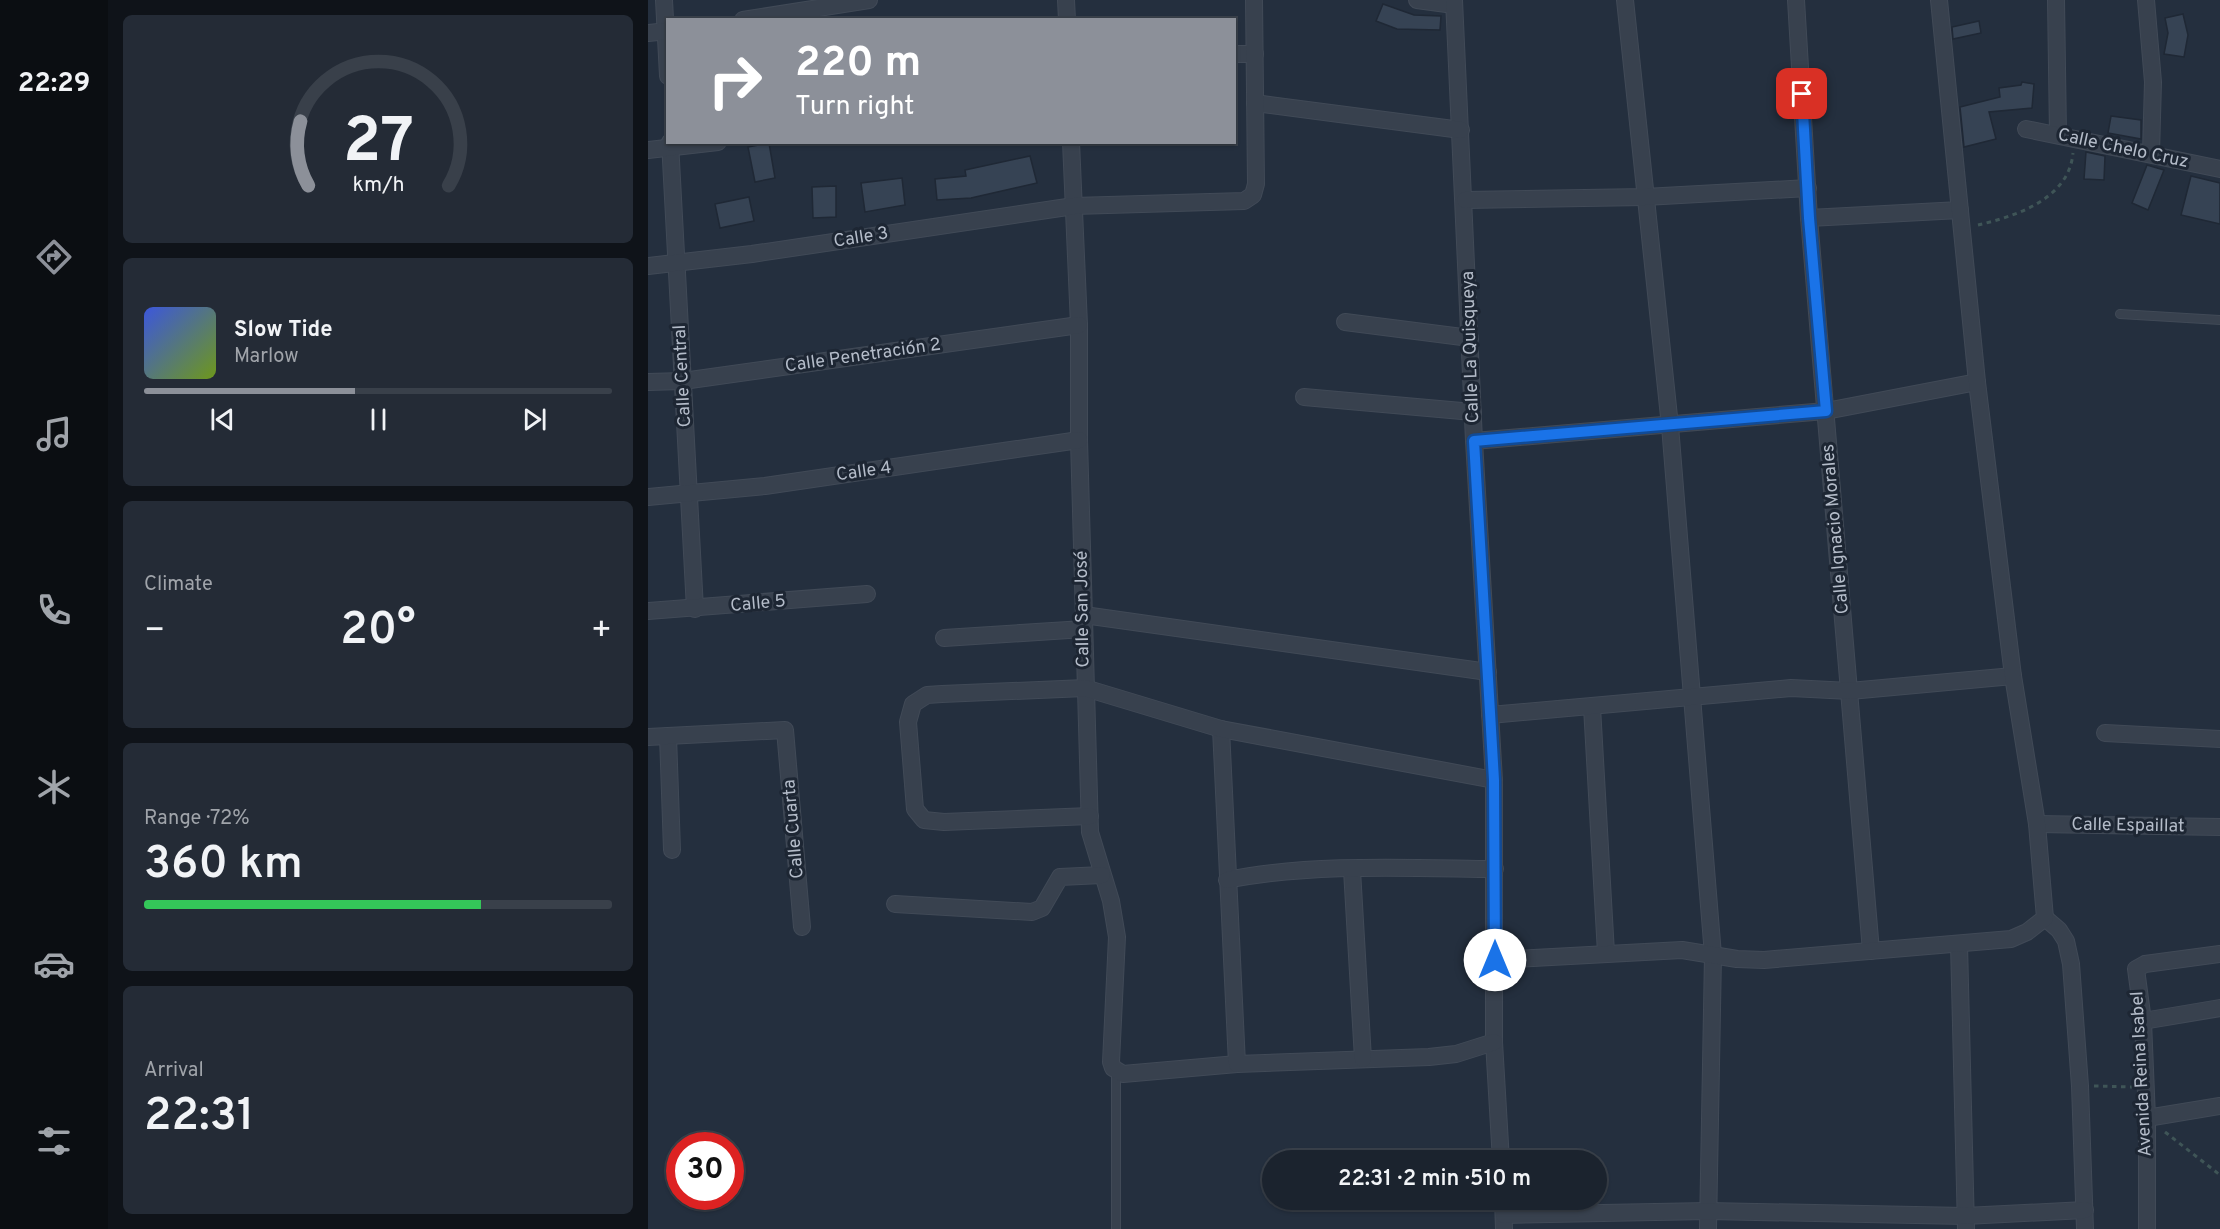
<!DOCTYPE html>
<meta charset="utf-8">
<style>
:root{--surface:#1b232e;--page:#242b36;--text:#f1f3f6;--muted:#a0a4aa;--line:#39404a;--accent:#8c9099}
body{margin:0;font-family:Overpass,sans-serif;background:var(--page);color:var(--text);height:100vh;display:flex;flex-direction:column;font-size:22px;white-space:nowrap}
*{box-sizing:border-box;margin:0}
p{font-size:20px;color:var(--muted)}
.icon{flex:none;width:33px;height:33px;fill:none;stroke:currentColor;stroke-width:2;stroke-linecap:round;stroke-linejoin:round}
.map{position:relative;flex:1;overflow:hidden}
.sheet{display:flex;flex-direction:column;gap:15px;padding:15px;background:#0f1319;width:540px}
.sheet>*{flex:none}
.top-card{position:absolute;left:18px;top:18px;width:570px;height:126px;border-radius:0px;box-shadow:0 2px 4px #0004,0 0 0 2px var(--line);background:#8c9099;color:#fff;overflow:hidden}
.speed{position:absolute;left:18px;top:1132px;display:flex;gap:12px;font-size:30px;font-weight:700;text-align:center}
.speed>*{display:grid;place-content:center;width:78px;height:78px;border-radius:50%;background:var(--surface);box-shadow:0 2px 4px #0004,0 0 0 2px var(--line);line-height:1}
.speed .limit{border:9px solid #d22;background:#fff;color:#111}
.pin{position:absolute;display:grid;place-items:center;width:51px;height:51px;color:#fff;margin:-26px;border-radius:12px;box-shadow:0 3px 9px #0006}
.me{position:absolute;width:66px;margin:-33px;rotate:0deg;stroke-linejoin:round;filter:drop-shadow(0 0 4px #0008)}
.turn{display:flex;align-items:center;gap:21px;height:126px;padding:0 30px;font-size:27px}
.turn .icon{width:78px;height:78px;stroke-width:2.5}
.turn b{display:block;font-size:42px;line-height:51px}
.big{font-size:45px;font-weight:600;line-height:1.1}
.sheet .card{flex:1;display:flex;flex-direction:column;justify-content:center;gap:9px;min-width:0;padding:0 21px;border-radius:9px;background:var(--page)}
.sheet .dial{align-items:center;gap:0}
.dial svg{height:156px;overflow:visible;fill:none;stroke:var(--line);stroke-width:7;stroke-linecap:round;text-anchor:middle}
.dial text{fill:var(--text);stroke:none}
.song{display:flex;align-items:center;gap:18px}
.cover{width:72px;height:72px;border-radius:9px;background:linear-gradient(135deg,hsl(230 70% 55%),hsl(80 70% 35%))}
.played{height:6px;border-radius:3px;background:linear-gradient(90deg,var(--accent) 45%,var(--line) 45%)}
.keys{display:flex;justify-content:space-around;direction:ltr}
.heat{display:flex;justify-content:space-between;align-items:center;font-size:33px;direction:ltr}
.charge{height:9px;border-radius:4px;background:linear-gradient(90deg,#34c759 72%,var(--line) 0)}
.trip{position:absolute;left:614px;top:1150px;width:345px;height:60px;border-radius:30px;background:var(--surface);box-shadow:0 2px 4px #0004,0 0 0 2px var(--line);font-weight:600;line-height:60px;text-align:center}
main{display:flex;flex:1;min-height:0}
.tab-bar{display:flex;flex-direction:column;width:108px;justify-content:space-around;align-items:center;background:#0b0e12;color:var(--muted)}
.tab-bar .icon{width:42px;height:42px}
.tab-bar .active{color:var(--accent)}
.tab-bar b{font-size:27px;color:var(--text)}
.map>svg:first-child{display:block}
.building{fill:#364354;stroke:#1f2835;stroke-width:1.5}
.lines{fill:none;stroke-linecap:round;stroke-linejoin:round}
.lane-casing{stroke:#414a57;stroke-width:10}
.street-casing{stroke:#414a57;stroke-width:18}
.path{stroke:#3f5557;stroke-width:3;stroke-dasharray:4.5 4.5;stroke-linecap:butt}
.lane{stroke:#38414e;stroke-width:8}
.street{stroke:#38414e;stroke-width:16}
.route-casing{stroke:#114b97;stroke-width:15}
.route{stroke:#1a73e8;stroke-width:10}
.labels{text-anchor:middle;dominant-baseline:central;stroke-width:6;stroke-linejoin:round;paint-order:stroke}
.street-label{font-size:18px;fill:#b4bcc9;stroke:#1d2633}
</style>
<main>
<nav class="tab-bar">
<b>22:29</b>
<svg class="icon active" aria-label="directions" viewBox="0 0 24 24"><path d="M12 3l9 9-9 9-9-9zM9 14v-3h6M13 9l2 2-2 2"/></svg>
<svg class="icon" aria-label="music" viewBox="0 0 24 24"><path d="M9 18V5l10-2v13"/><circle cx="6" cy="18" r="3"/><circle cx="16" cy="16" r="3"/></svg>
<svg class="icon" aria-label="phone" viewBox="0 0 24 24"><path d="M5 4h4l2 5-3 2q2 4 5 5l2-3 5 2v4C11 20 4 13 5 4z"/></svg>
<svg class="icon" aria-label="climate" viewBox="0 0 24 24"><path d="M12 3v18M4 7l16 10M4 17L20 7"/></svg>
<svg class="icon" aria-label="car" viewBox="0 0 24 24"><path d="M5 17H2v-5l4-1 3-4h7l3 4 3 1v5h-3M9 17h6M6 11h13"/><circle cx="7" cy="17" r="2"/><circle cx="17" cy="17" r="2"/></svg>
<svg class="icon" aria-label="filters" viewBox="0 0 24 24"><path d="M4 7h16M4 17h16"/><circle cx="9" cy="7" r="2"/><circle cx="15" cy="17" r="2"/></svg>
</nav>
<section class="sheet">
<div class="card dial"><svg viewBox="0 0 100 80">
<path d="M14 69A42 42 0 1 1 86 69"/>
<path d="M14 69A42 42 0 0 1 10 36" stroke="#8c9099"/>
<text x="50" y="56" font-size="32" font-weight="700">27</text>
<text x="50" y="72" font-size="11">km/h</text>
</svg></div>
<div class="card">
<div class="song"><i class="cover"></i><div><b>Slow Tide</b><p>Marlow</p></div></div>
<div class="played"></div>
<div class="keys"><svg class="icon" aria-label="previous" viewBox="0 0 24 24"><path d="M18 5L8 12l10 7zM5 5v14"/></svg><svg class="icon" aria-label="pause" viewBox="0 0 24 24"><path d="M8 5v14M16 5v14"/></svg><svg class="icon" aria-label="next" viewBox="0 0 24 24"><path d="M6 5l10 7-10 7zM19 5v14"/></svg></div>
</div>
<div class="card"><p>Climate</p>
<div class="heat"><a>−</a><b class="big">20°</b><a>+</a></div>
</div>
<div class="card"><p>Range · 72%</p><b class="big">360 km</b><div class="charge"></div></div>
<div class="card"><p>Arrival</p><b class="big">22:31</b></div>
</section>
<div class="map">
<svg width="1572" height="1229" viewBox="0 0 1572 1229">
<rect width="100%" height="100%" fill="#242f3e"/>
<g class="building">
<path d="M735 4 766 15 793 16 792 30 749 29 728 21Z"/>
<path d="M1535 14 1540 35 1536 57 1516 54 1520 33 1517 18Z"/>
<path d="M1331 21 1333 33 1305 39 1304 27Z"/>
<path d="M1374 82 1386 84 1384 108 1341 112 1348 139 1316 147 1312 107 1352 97 1351 88 1373 85Z"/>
<path d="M1463 116 1493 120V139L1460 133Z"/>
<path d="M121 143 127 178 107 182 100 147Z"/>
<path d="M1438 152 1457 156 1456 180 1436 179Z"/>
<path d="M382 156 389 183 323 198 289 200 287 179 318 176 317 170Z"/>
<path d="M1499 165 1516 170 1500 210 1484 203Z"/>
<path d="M1543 176 1572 183V224L1533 215Z"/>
<path d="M254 178 257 205 217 212 213 183Z"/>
<path d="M188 186V217L165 218 164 187Z"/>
<path d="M101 197 106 221 72 228 67 204Z"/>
</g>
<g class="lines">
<g class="lane-casing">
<g id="lane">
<path d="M1472 314 1572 320"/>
<path d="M468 1071V1229"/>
</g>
</g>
<g class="street-casing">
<g id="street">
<path d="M16 0 20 76"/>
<path d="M418 0 419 20"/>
<path d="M769 0 806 5"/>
<path d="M806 0 826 441 846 780V1042L853 1161"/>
<path d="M977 0 1022 426 1065 955 1060 1229"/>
<path d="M1148 0 1161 218 1223 951"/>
<path d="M1408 0 1410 135"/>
<path d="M1498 0 1505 82 1503 153"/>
<path d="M95 20 221 0"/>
<path d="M0 33 20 31"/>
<path d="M586 54H607"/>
<path d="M607 103 813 130"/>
<path d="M1378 129 1572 169"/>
<path d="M22 142 47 609"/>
<path d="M423 142 431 325V440L442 832 463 901 469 937 463 1062 465 1068 475 1074 589 1064"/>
<path d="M0 150 70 142"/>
<path d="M817 200 997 197 1160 188"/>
<path d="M1161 218 1312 210"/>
<path d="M0 266 104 254 426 206 596 201 605 195 608 184 606 0"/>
<path d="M697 322 822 338"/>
<path d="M0 382 35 381 431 325"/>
<path d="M656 397 825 412"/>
<path d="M826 441 1178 411 1329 382"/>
<path d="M0 497 117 486 431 440"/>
<path d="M0 611 219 594"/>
<path d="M436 615 840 672"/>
<path d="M296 638 436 629"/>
<path d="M944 707 958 953"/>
<path d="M842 715 1143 688 1202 691 1365 676"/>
<path d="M573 729 589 1064 781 1057 808 1054 846 1042"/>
<path d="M1457 733 1572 739"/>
<path d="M20 736 24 850"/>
<path d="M0 737 137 730 154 927"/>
<path d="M442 816 296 822 276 820 267 809 260 722 265 704 279 695 294 694 437 688 573 729 846 780"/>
<path d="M1389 824 1572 827"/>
<path d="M704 870 715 1059"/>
<path d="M579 880C663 863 761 868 847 869"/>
<path d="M247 904 384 912 394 908 412 877 454 875"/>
<path d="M1397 918 1411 930 1418 941 1423 964 1432 1086 1437 1229"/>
<path d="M1311 944 1318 1229"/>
<path d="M847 960 1034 950 1089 959 1116 960 1363 939 1379 932 1397 918 1389 824 1365 676 1329 382 1291 0"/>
<path d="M1495 1021 1572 1008"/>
<path d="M1499 1118 1572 1106"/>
<path d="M855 1200 856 1229"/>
<path d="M856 1215 1060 1211 1317 1216 1437 1210"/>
<path d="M1499 1229V1118L1495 1021 1488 969 1497 964 1572 954"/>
</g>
</g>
<g class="path">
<path d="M1330 225C1368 216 1421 199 1425 153"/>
<path d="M1446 1086 1484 1087"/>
<path d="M1517 1132 1572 1175"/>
</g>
<use href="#lane" class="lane"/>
<use href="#street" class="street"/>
</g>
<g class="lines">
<g class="route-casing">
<path id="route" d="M847 960 846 780 826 441 1178 411 1161 218 1154 94"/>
</g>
<use href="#route" class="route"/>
</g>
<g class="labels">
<g class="street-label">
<text transform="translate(1475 149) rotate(12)">Calle Chelo Cruz</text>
<text transform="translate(213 238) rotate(-9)">Calle 3</text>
<text transform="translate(823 347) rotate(-92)">Calle La Quisqueya</text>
<text transform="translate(215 356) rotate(-8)">Calle Penetración 2</text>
<text transform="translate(35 376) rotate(-93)">Calle Central</text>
<text transform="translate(216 472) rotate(-8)">Calle 4</text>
<text transform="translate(1188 529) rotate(-95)">Calle Ignacio Morales</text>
<text transform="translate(110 604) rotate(-5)">Calle 5</text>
<text transform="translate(435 609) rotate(-91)">Calle San José</text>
<text transform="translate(1480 826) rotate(1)">Calle Espaillat</text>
<text transform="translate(146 829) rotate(-95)">Calle Cuarta</text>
<text transform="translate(1494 1074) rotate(-93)">Avenida Reina Isabel</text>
</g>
</g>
</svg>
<div class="speed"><div class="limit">30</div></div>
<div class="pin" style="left:1154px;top:94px;background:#d93025"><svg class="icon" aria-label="arrive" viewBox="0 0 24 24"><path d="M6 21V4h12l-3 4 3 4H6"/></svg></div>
<svg class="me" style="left:847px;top:960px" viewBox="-20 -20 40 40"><circle r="19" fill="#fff"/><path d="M0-13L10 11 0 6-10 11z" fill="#1a73e8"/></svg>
<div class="trip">22:31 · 2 min · 510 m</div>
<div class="top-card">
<div class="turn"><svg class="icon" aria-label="right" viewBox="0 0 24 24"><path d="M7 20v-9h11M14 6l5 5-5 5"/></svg><div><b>220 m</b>Turn right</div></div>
</div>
</div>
</main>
